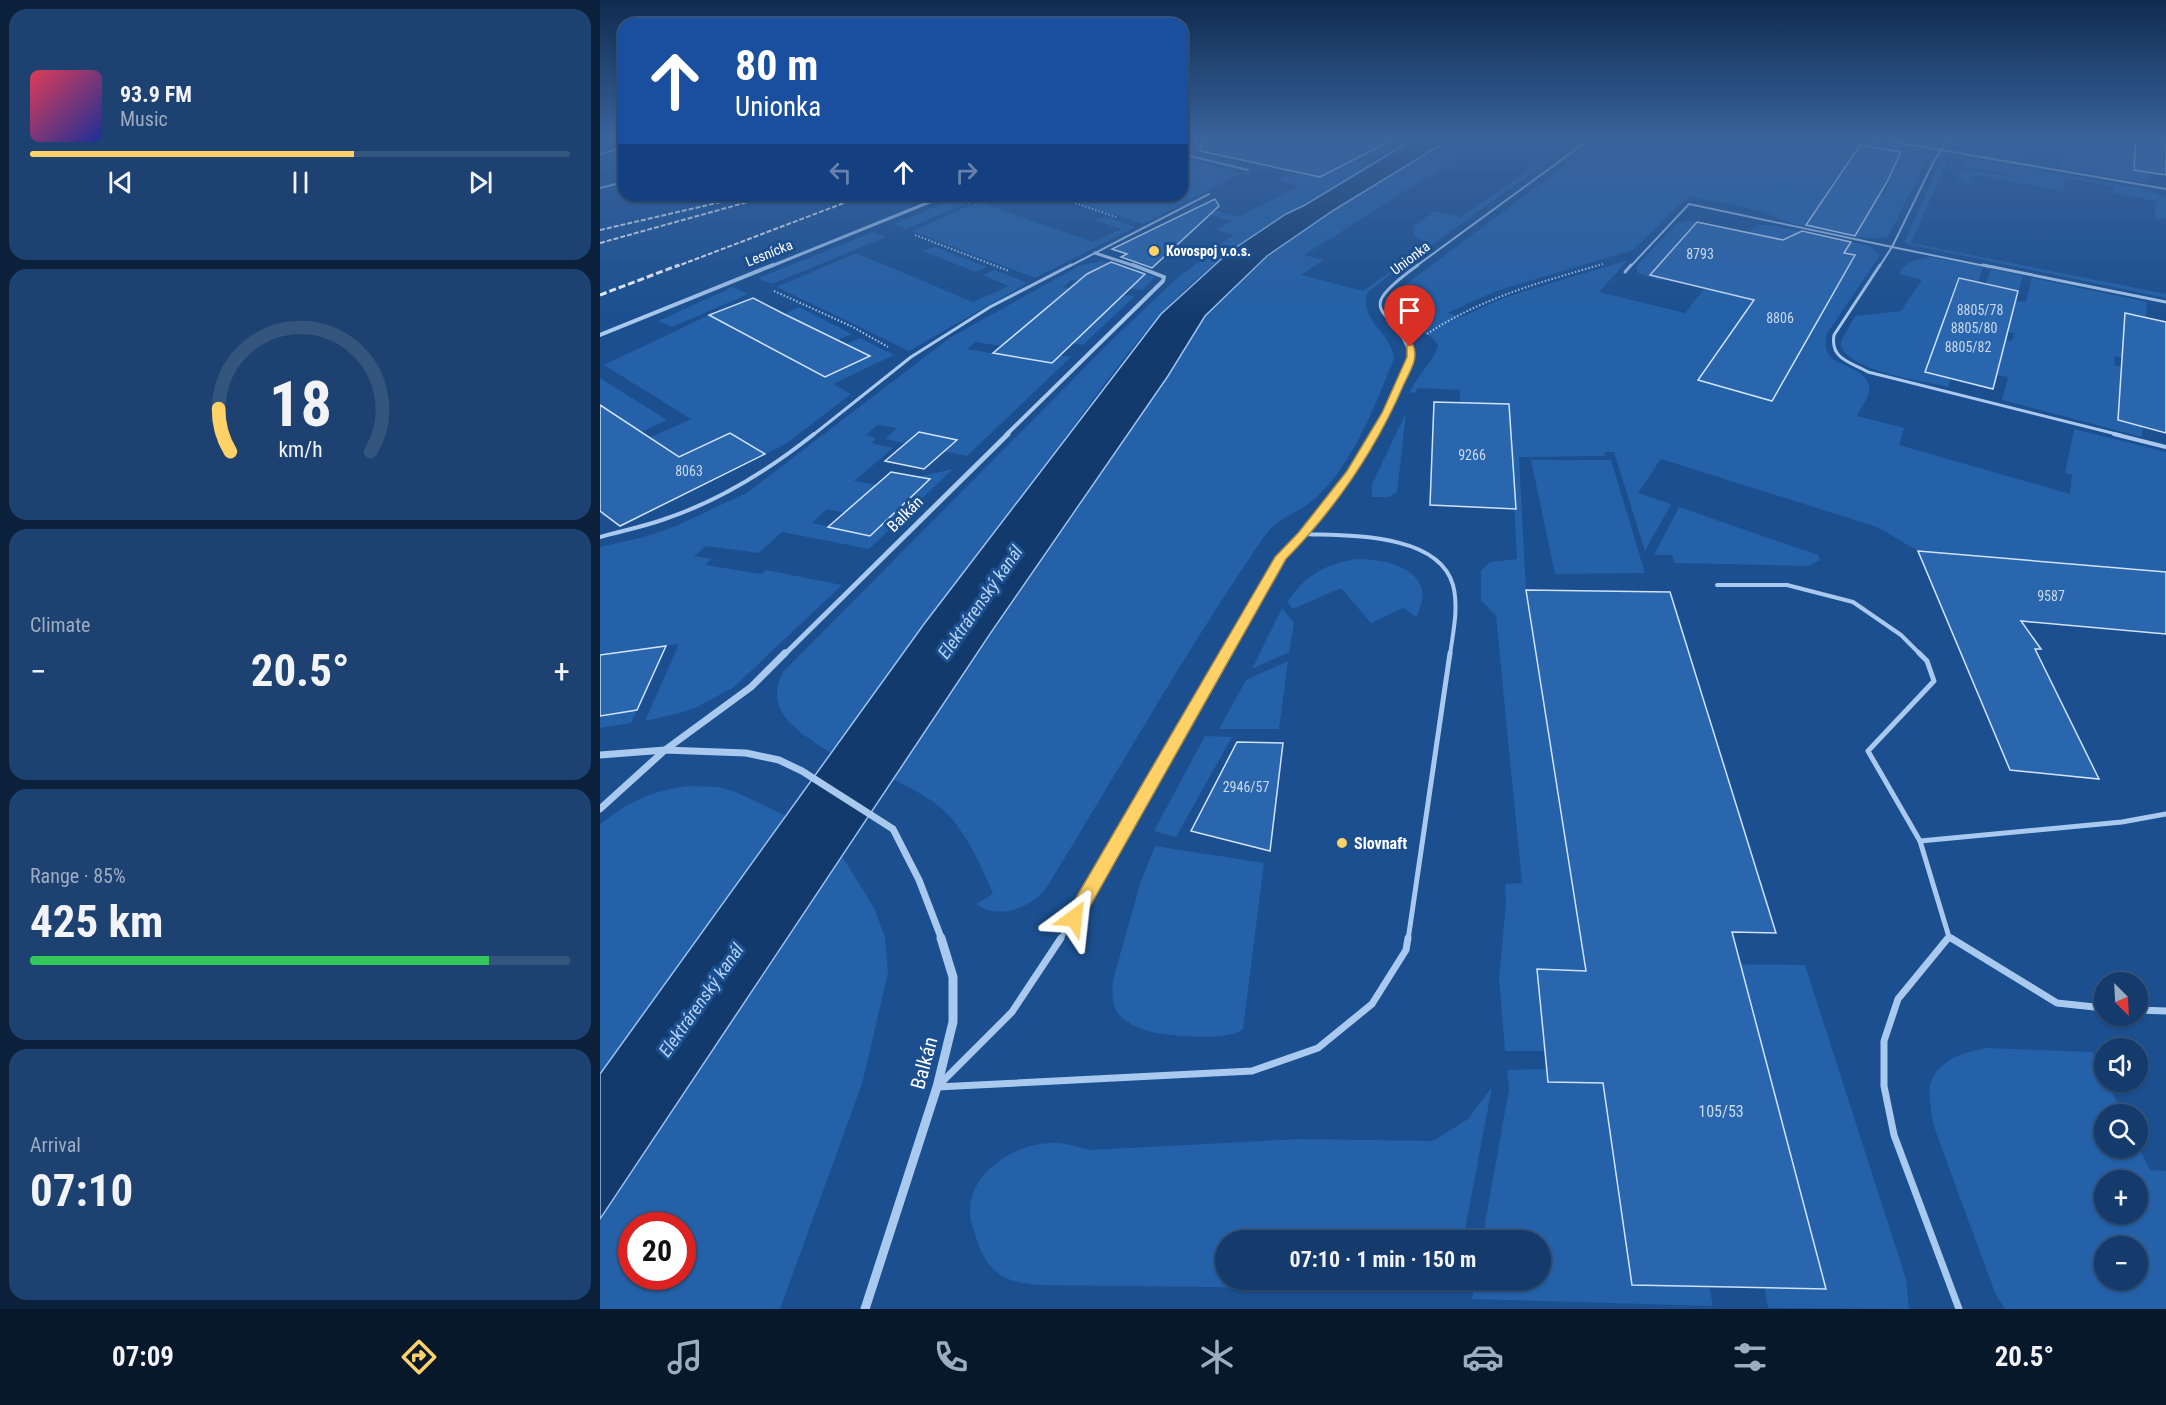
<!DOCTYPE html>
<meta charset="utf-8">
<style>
:root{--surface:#143b6b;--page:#1d4271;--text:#f1f3f6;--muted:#9dadc1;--line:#33557e;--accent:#ffd166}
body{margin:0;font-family:"Roboto Condensed",sans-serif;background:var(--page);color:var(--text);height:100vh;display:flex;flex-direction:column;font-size:22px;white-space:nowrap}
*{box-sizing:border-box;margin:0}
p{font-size:20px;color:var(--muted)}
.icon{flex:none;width:33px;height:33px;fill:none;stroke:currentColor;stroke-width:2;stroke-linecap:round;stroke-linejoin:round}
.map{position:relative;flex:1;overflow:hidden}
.details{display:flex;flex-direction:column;gap:9px;padding:9px;background:#0b203b;width:600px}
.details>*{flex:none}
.top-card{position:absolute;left:18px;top:18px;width:570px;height:183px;border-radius:18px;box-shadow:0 2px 4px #0004,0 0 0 2px var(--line);background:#1a4fa0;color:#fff;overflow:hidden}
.needle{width:39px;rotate:156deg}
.tools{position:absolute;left:1494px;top:972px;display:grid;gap:12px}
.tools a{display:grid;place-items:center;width:54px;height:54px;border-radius:50%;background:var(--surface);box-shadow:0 2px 4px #0004,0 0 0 2px var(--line);font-size:30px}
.speed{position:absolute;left:18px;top:1212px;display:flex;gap:12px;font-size:30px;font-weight:700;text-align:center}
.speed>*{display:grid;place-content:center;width:78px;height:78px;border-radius:50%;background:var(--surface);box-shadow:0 2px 4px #0004,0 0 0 2px var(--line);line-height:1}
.speed .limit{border:9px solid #d22;background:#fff;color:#111}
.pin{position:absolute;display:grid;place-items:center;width:51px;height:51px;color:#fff;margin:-62px -26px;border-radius:50% 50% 50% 0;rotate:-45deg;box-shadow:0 0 6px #0007}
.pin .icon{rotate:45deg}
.me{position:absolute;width:66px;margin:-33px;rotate:30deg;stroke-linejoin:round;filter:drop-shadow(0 0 4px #0008)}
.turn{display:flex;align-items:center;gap:21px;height:126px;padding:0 18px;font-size:27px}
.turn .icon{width:78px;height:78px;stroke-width:2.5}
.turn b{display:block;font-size:42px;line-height:51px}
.lanes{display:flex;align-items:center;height:57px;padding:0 18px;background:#0003;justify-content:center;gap:30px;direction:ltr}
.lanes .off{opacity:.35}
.big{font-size:45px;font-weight:700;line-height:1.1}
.details .widget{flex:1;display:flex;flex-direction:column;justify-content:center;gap:9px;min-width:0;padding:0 21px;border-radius:18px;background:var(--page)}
.details .dial{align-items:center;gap:0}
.dial svg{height:156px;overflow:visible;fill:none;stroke:var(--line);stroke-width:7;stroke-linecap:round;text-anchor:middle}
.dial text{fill:var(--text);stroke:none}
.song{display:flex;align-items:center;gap:18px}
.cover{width:72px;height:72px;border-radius:9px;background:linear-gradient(135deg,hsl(350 70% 55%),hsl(230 70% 35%))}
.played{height:6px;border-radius:3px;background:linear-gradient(90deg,var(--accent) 60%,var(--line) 60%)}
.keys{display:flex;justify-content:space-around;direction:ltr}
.heat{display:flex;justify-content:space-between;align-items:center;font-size:33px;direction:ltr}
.charge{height:9px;border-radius:4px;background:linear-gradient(90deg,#34c759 85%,var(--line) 0)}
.trip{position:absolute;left:615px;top:1230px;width:336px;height:60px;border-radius:30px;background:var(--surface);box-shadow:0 2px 4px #0004,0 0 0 2px var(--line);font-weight:700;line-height:60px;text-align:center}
.menu{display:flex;height:96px;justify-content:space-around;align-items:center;background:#08182b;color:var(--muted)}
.menu .icon{width:42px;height:42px}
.menu .on{color:var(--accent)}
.menu b{font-size:27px;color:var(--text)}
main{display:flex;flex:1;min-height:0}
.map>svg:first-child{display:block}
.green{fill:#2461a8;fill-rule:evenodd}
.water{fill:#123a6d;stroke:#9cc4f0;stroke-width:1.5}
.building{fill:#2a66ad;stroke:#cfe3fa;stroke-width:1.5}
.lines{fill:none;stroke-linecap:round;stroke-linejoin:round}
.path{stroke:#a9c9ee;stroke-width:2;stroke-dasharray:1.5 2;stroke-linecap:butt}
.lane-far4{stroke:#a9c9ee;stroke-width:2}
.lane-far3{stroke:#a9c9ee;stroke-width:3}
.lane-far2{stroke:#a9c9ee;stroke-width:4}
.lane-far1{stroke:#a9c9ee;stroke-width:5}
.lane{stroke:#a9c9ee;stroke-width:7}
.street-far4{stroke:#a9c9ee;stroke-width:3}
.street-far3{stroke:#a9c9ee;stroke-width:4}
.street-far2{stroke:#a9c9ee;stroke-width:5}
.street-far1{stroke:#a9c9ee;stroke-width:7}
.street{stroke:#a9c9ee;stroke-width:9}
.rail-far1{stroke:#fff;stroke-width:2;stroke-dasharray:5 2;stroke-linecap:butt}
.rail{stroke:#fff;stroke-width:3;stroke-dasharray:7 3;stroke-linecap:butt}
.route{fill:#ffd166;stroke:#a68842;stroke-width:1.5}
.poi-dot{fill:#ffd166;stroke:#1b4f8f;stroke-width:2}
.labels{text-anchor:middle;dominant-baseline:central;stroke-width:6;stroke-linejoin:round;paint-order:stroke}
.far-poi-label{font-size:14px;font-weight:bold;fill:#fff;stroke:#1b4f8f;text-anchor:start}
.far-street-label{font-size:14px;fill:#fff;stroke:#1b4f8f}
.number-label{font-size:14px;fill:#cad9ea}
.street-label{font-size:16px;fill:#fff;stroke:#1b4f8f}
.poi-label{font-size:16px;font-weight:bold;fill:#fff;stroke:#1b4f8f;text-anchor:start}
.near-number-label{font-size:16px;fill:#cad9ea}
.water-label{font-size:18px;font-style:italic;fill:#b5d3f5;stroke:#1b4f8f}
.near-street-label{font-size:20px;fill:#fff;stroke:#1b4f8f}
</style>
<main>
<section class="details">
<div class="widget">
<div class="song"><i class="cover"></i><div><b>93.9 FM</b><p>Music</p></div></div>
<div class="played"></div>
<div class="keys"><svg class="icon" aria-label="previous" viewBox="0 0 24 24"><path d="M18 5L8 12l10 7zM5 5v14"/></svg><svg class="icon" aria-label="pause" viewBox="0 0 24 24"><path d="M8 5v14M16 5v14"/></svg><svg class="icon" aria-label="next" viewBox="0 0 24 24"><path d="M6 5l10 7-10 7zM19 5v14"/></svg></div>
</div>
<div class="widget dial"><svg viewBox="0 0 100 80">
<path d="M14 69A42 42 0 1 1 86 69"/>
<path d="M14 69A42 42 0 0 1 8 47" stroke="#ffd166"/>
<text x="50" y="56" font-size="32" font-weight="700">18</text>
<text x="50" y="72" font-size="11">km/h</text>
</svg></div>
<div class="widget"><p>Climate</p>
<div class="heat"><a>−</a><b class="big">20.5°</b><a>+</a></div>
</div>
<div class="widget"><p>Range · 85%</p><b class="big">425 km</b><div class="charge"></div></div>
<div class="widget"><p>Arrival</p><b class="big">07:10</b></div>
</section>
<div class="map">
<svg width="1566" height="1309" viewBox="0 0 1566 1309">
<rect width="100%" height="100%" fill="#1b4f8f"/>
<g class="green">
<path d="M978 136H983L832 245 819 239 814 234V226L834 211 861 217Z"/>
<path d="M1005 136H1244L1274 141 1240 173 1231 185 1284 195 1291 182 1271 179 1278 167 1293 170 1301 155V152L1280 149 1284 143 1320 149 1329 155 1288 237C1273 243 1201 227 1183 220 1176 218 1169 214 1162 212 1138 205 1113 201 1089 196L1033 250 896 291 847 313 861 317 906 297 1028 260 999 292 1085 313 1148 233 1157 225H1170L1270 246 1280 255 1228 332C1215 371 1262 360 1269 385 1272 394 1261 408 1257 416L1304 428 1299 445 1470 494 1472 475 1465 473 1474 429 1566 452V572L1318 551 1277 527 1061 459 1038 493 1071 504 1045 551 1014 452H1004L1005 456 919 457 926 590 979 930 1057 931 946 1051H905L899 978 906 904 905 884 922 883 896 616 881 600V571L890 562 917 559 909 405 860 403V390L818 388 815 393 810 392C817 375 833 363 838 346 833 327 766 318 802 287ZM1194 242 1254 256 1172 401 1099 380Z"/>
<path d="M1398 136H1410L1406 149 1424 152 1421 161 1391 154Z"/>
<path d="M1457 136H1536L1535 144H1531V148L1535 149 1534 170 1549 173 1548 183 1460 168 1465 150 1454 148Z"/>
<path d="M865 142 877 146 704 255 723 260 701 275 763 291 818 252 767 293C760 323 792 332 794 359 774 407 755 460 717 497 698 514 678 516 663 538 585 652 517 773 445 890 428 909 398 920 376 904L393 894C381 865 363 824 337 805 324 794 307 787 293 779L568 376 605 316 667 256 734 210 830 151 845 154Z"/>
<path d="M1367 157 1549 190 1566 198V219H1555L1556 201 1513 193 1514 187 1466 178 1462 191 1375 175 1371 185 1357 179 1361 169 1405 176 1407 173 1362 166Z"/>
<path d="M582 158 642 173 543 224 454 195H582Z"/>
<path d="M748 158 767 162 760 166 762 167 768 163 773 164C711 201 646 234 592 283 539 332 498 394 455 451 379 551 304 651 232 754 202 733 160 713 184 671L513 339 576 279 633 235 616 230 632 221 588 208 595 205 638 217 700 186 677 180 687 175 698 174 717 164Z"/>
<path d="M1340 162 1346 164 1311 243 1566 294V298L1307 244 1305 241Z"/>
<path d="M366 195H386L306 229 293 224Z"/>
<path d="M378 202 493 242 521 229 495 220 504 216 535 227 435 278 312 231Z"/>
<path d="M1088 221 1097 222 1051 274 1070 279 1059 280 1038 273 1036 268 1038 264 1076 224Z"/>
<path d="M273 232 286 237 172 284 158 278Z"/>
<path d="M335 247 387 267 376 272 323 251Z"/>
<path d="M256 253 373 302 409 286 383 275 395 270 427 283 309 351 177 287Z"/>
<path d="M1331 257 1383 267 1378 282 1359 278 1349 387C1322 381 1254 372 1241 347V341L1255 316 1301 311 1322 280 1299 274C1306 261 1318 259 1331 257Z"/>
<path d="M503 261 555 277 542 290 471 280 463 287 479 289 415 340 410 339 401 346 376 342 367 349 419 358 427 350 471 357 367 456 285 439 297 428 278 425 266 435 276 438 271 443 293 448 254 481 276 485 245 513 227 509 212 523 270 536 330 480 317 477 353 469 269 549 182 532 159 553 106 546 94 556 111 559 105 565 162 574 166 570 242 585 134 687 97 707 80 713 45 721 79 644 0 655V547L44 537 76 526 148 492 351 337 481 265Z"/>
<path d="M1391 269 1423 276 1418 291 1386 284Z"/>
<path d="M1432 278 1547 302 1546 318 1525 314 1522 358 1515 356 1514 365 1521 367 1518 420 1543 427 1542 437 1402 400 1408 377 1397 375 1406 340 1412 341 1414 333 1408 332 1416 301 1426 302Z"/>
<path d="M133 287 148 294 72 327 58 321Z"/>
<path d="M523 295 535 296 483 345 473 343Z"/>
<path d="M199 307 252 334 237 340 184 314Z"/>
<path d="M109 315 225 377 269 357 246 344 260 338 294 355 233 384 251 394 187 443 165 454 130 433 79 457 49 438 91 419 4 365Z"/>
<path d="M0 378 67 420 41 432 0 424Z"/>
<path d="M806 413 797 492 789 497H772V484Z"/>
<path d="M931 460H1011L1045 573 955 574Z"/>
<path d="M1079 507 1218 555 1220 560 1209 566 1074 563 1072 555H1054Z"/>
<path d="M756 559C790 558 841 573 816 617L803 608 771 623 741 588 693 609 687 602C706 575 723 565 756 559Z"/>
<path d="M682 608 694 623 689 652 652 669Z"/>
<path d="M688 661 679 729H619L646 680Z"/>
<path d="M37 710 31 723 0 728V716Z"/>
<path d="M605 736 632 737 576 837 554 831Z"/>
<path d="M89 786 118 787 136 792 186 816 0 1074V825C26 802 54 790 89 786Z"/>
<path d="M555 846 664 863 643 1029C631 1042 565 1036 548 1031 538 1028 527 1023 520 1016 511 1006 512 992 513 980L540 884Z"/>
<path d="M242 856 274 908 285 937 288 973 262 1084 180 1309H0V1219ZM32 1226H82V1276H32Z"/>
<path d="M1112 964 1205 965 1306 1279 1309 1309 1168 1308Z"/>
<path d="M1389 1048 1492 1052 1523 1114H1504V1148H1538V1145L1550 1170 1566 1171V1309H1405L1395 1293 1333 1124C1332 1112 1328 1098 1330 1086 1336 1059 1366 1051 1389 1048ZM1538 1180V1214H1504V1180ZM1504 1246H1538V1280H1504Z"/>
<path d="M947 1069 949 1082 1059 1085 1032 1285H1109L1113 1306 872 1299 876 1280H940V1240H882L909 1089 907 1070Z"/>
<path d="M892 1087 863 1240H626V1280H855L853 1290 437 1285C424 1283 409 1282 398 1273 386 1264 379 1249 375 1234 372 1226 369 1217 370 1208 373 1170 415 1145 449 1143 463 1142 476 1147 490 1150L701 1139 833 1141 868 1119Z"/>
</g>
<path class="water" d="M819 136H855L734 210 667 256 605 316 568 376 390 634 0 1219V1074L324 624 561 314 629 252 686 214 705 205Z"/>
<g class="building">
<path d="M602 136H800L720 177 600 151Z"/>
<path d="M1536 136H1566V175L1534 170Z"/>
<path d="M1260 145 1301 152 1287 182 1255 236 1206 225Z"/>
<path d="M615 199 619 206 552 268 521 257 527 254 512 249Z"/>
<path d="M1097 222 1183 240 1202 231 1251 242 1244 253 1255 255 1172 401 1098 380 1154 300 1050 275Z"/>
<path d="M511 262 545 274 452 363 393 353 487 274Z"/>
<path d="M1359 278 1418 291 1393 389 1325 372Z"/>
<path d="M153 298 184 314 270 356 225 377 109 315Z"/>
<path d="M1525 313 1566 322V433L1518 420Z"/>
<path d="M834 402 909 404 916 509 830 505Z"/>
<path d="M0 405 79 457 130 433 165 454 20 526 0 511Z"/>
<path d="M319 432 357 440 324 469 285 461Z"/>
<path d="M291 472 330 479 270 536 228 527Z"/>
<path d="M1318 551 1566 572V634L1421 621 1441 649H1435L1499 779 1410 770Z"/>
<path d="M926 590 1070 592 1176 933 1132 932 1226 1289 1032 1285 1003 1083 948 1082 937 969 986 971Z"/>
<path d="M66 646 37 710 0 716V655Z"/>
<path d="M637 742 683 743 670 851 591 831Z"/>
</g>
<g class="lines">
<g class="path">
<path d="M452 195 516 217"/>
<path d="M368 203 390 195"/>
<path d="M315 235 409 271"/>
<path d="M174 291 253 327 288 347"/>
<path d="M827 334C881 298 941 282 1003 264"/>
</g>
<g class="lane-far4">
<path d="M1260 136 1566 189"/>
<path d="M0 154 24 147"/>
<path d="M582 154 648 170"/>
<path d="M0 188 24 182"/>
<path d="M468 267 609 194"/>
<path d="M815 267 994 136"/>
<path d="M1030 267 1089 204 1292 247 1334 161 1342 150 1345 136"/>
<path d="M1279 267 1292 247 1390 267"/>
</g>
<g class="lane-far3">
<path d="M1280 265 1234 335C1230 359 1250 362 1268 372L1520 435"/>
<path d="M1383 265 1566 302"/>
<path d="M1025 272 1031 265"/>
<path d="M213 435 311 357 390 307 471 265"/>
<path d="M775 435 811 357C796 304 746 317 818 265"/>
</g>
<g class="lane-far2">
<path d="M1514 434 1566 447"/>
<path d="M703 534C746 536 838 532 853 585 859 608 853 632 850 655"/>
<path d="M0 537C21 531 42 527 62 520 117 502 170 469 214 434"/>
<path d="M1117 585H1187L1253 602 1301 635 1321 655"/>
<path d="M625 655 681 557 740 489 776 434"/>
</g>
<g class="lane-far1">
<path d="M1319 653 1327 661 1334 681 1268 751 1320 841"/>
<path d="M1349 937 1353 940"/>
<path d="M460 940 626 653"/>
<path d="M808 940 850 653"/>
<path d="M1347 940 1349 937 1320 841 1522 822 1566 814"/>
</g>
<g class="lane">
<path d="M1348 938 1298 999 1284 1041V1086L1294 1135 1359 1309"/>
<path d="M1351 938 1457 1003 1504 1008"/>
<path d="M1538 1010 1566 1011"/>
<path d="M341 1083 412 1012 461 938"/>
<path d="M337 1087 652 1071 718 1048 772 1004 806 950 808 938"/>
</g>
<g class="street-far4">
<path d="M495 253 538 267"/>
<path d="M169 267 347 195"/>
</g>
<g class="street-far3">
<path d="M0 335 173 265"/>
<path d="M406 435 563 281 564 277 533 265"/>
</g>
<path class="street-far2" d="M184 655 408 434"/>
<g class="street-far1">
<path d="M0 755 65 750 146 753 179 760 202 771 293 829 319 880 342 940"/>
<path d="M0 809 65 750 151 687 185 653"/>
</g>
<path class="street" d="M265 1309 337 1087 353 1022V977L341 938"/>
<g class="rail-far1">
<path d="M0 230 134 199"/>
<path d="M0 243 173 195"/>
<path d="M75 267 265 195"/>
</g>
<path class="rail" d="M0 295 79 265"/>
</g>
<linearGradient id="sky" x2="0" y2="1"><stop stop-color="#0f2b4f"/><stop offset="0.43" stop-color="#39639b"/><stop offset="1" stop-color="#39639b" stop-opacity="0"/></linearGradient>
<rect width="1566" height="319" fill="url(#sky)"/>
<path class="route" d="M807 345H813C819 358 810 371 804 384 776 449 736 508 686 559L480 924 474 927 467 924 465 918 467 913 675 557 699 532 747 471 782 413 807 357Z"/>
<g class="poi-dot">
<circle cx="554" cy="251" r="6"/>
<circle cx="742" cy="843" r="6"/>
</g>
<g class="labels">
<g class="far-poi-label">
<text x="566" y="251">Kovospoj v.o.s.</text>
</g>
<g class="far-street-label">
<text transform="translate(169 253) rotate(-22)">Lesnícka</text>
<text transform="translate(810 258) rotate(-37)">Unionka</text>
</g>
<g class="number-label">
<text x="1100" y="254">8793</text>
<text x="1380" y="310">8805/78</text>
<text x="1180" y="318">8806</text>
<text x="1374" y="328">8805/80</text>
<text x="1368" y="347">8805/82</text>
<text x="872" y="455">9266</text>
<text x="89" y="471">8063</text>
<text x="1451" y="596">9587</text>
<text x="646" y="787">2946/57</text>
</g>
<g class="street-label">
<text transform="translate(305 514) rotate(-45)">Balkán</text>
</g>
<g class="poi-label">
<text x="754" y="843">Slovnaft</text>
</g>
<g class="near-number-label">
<text x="1121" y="1111">105/53</text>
</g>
<g class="water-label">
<text transform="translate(380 602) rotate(-55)">Elektrárenský kanál</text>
<text transform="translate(101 1000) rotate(-55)">Elektrárenský kanál</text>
</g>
<g class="near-street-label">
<text transform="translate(324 1063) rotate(-75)">Balkán</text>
</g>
</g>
</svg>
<div class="tools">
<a><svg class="needle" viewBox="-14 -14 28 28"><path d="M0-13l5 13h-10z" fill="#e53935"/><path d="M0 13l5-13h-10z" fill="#9dadc1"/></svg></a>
<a><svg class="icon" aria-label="sound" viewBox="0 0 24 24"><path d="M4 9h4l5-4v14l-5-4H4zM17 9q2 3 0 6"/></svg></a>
<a><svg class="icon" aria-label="search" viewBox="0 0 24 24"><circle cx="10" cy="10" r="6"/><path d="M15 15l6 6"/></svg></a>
<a>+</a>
<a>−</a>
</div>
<div class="speed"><div class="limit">20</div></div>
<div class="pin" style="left:810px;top:347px;background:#d93025"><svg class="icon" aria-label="arrive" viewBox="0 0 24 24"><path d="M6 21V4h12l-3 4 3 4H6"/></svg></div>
<svg class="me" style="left:474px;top:918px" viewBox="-20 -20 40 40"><path d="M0-17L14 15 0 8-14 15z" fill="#ffd166" stroke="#fff" stroke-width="4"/></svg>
<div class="trip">07:10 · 1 min · 150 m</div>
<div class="top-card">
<div class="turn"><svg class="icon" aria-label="ahead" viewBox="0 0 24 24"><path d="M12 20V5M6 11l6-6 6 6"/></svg><div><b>80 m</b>Unionka</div></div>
<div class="lanes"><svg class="icon off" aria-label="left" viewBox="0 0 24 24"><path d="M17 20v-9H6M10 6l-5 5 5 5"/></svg><svg class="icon" aria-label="ahead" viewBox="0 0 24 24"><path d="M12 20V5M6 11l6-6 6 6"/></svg><svg class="icon off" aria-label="right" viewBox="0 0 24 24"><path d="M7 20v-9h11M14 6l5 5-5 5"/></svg></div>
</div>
</div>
</main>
<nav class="menu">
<b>07:09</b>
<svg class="icon on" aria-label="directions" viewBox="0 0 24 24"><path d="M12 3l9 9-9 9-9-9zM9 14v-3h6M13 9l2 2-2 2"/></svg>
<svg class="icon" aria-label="music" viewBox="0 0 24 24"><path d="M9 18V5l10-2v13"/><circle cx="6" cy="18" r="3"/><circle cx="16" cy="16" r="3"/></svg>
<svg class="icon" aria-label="phone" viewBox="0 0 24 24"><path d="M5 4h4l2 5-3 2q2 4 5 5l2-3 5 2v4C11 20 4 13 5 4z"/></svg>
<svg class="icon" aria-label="climate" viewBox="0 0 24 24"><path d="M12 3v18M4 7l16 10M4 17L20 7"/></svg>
<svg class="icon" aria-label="car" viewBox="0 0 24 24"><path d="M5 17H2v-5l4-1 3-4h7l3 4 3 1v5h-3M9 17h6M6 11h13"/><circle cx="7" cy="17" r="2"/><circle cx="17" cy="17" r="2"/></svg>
<svg class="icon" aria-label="filters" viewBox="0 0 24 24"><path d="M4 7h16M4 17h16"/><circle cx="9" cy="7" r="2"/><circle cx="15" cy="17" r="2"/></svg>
<b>20.5°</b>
</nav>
